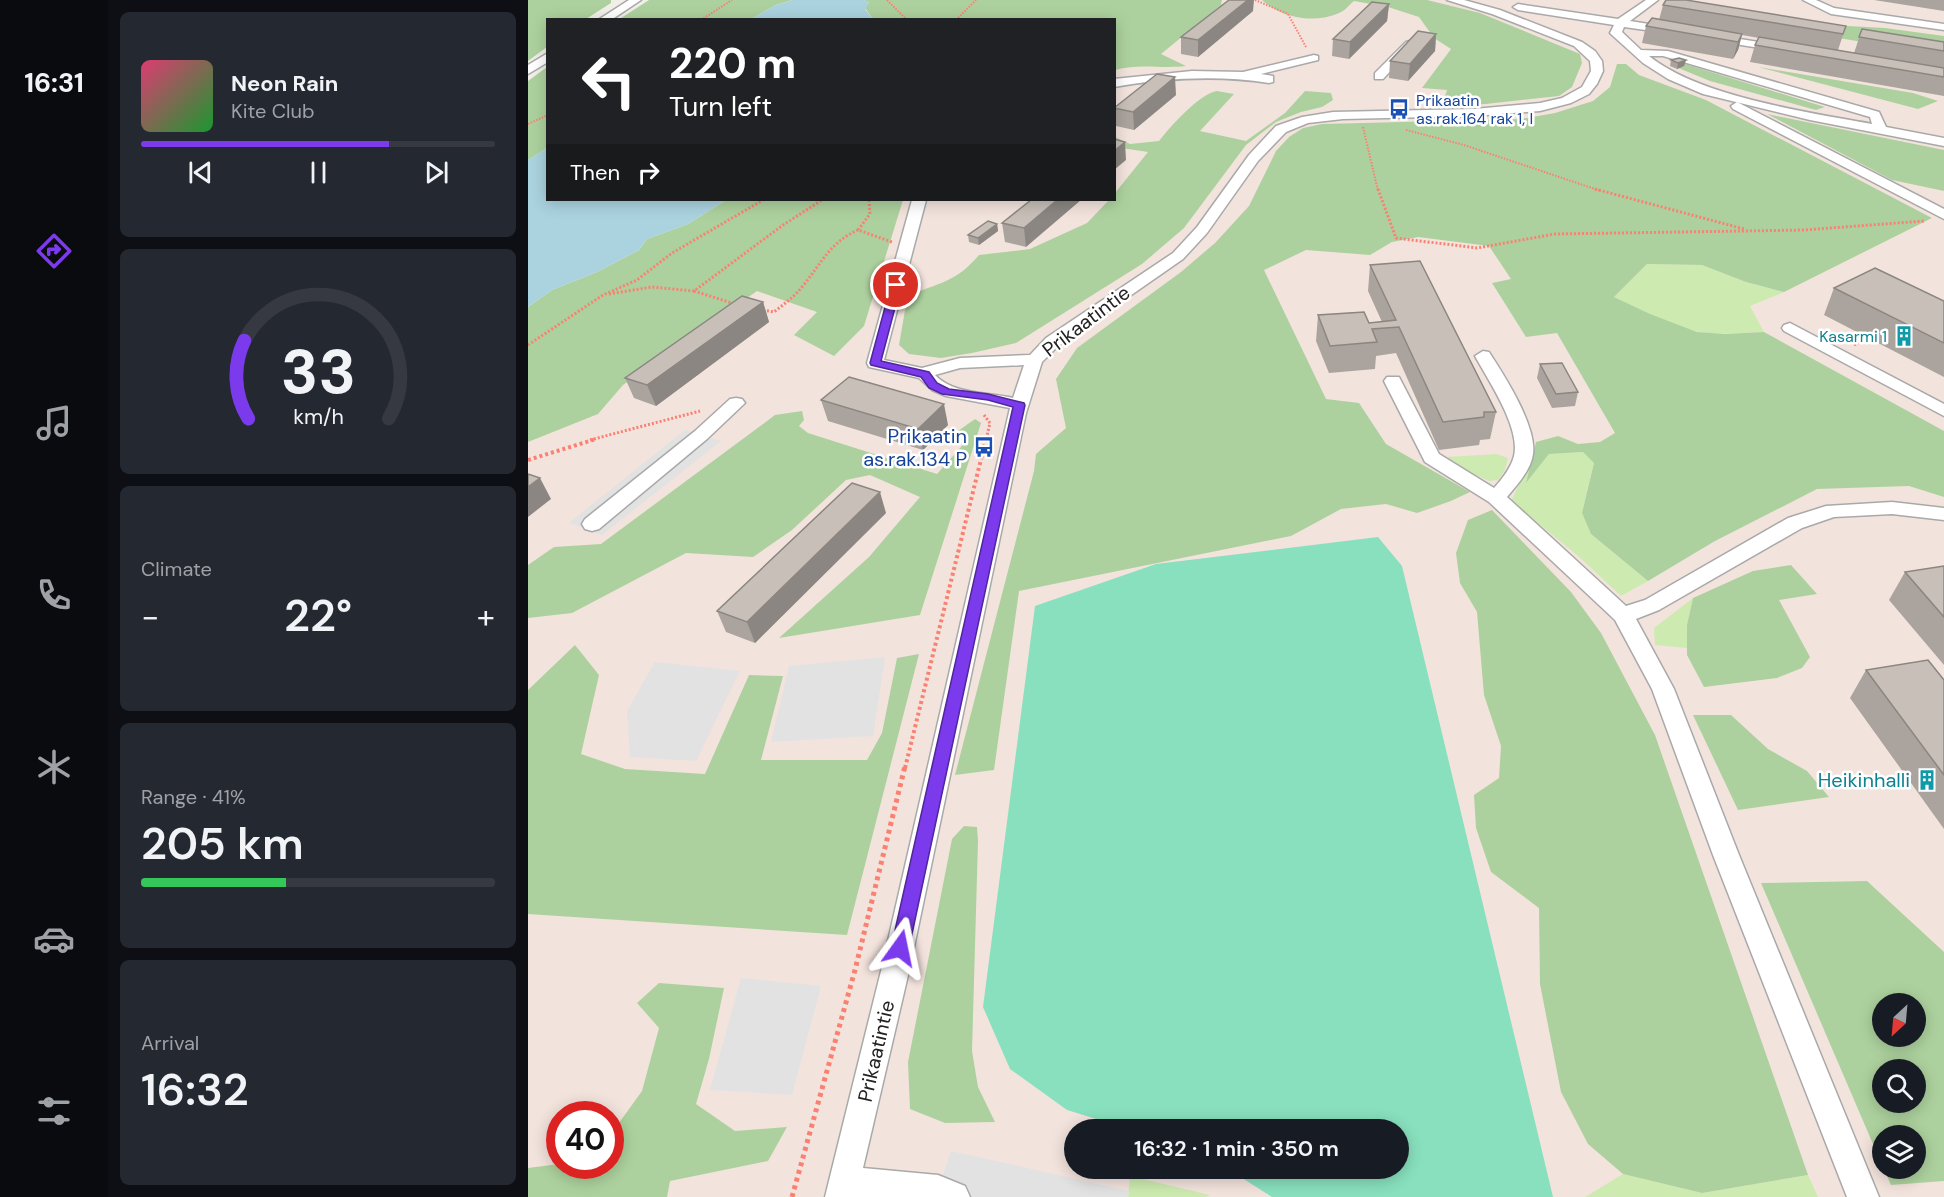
<!DOCTYPE html>
<meta charset="utf-8">
<style>
:root{--surface:#171b24;--page:#242831;--text:#f1f3f6;--muted:#9ea1a6;--line:#363941;--accent:#7c3aed}
body{margin:0;font-family:"DM Sans",sans-serif;background:var(--page);color:var(--text);height:100vh;display:flex;flex-direction:column;font-size:22px;white-space:nowrap}
*{box-sizing:border-box;margin:0}
p{font-size:20px;color:var(--muted)}
.icon{flex:none;width:33px;height:33px;fill:none;stroke:currentColor;stroke-width:2;stroke-linecap:round;stroke-linejoin:round}
.map{position:relative;flex:1;overflow:hidden}
.drawer{display:flex;flex-direction:column;gap:12px;padding:12px;background:#0d0f14;width:420px}
.drawer>*{flex:none}
.top-card{position:absolute;left:18px;top:18px;width:570px;height:183px;border-radius:0px;box-shadow:0 3px 15px #0003;background:#202124;color:#fff;overflow:hidden}
.needle{width:39px;rotate:206deg}
.buttons{position:absolute;left:1344px;top:993px;display:grid;gap:12px}
.buttons a{display:grid;place-items:center;width:54px;height:54px;border-radius:50%;background:var(--surface);box-shadow:0 3px 15px #0003;font-size:30px}
.speed{position:absolute;left:18px;top:1101px;display:flex;gap:12px;font-size:30px;font-weight:700;text-align:center}
.speed>*{display:grid;place-content:center;width:78px;height:78px;border-radius:50%;background:var(--surface);box-shadow:0 3px 15px #0003;line-height:1}
.speed .limit{border:9px solid #d22;background:#fff;color:#111}
.pin{position:absolute;display:grid;place-items:center;width:51px;height:51px;color:#fff;margin:-26px;border:3px solid #fff;border-radius:50%;box-shadow:0 2px 6px #0007}
.me{position:absolute;width:66px;margin:-33px;rotate:12deg;stroke-linejoin:round;filter:drop-shadow(0 0 4px #0008)}
.turn{display:flex;align-items:center;gap:21px;height:126px;padding:0 24px;font-size:27px}
.turn .icon{width:78px;height:78px;stroke-width:2.5}
.turn b{display:block;font-size:42px;line-height:51px}
.then{display:flex;align-items:center;height:57px;padding:0 24px;background:#0003;gap:12px;font-size:22px}
.big{font-size:45px;font-weight:600;line-height:1.1}
.drawer .tile{flex:1;display:flex;flex-direction:column;justify-content:center;gap:9px;min-width:0;padding:0 21px;border-radius:9px;background:var(--page)}
.drawer .dial{align-items:center;gap:0}
.dial svg{height:156px;overflow:visible;fill:none;stroke:var(--line);stroke-width:7;stroke-linecap:round;text-anchor:middle}
.dial text{fill:var(--text);stroke:none}
.song{display:flex;align-items:center;gap:18px}
.cover{width:72px;height:72px;border-radius:9px;background:linear-gradient(135deg,hsl(340 70% 55%),hsl(130 70% 35%))}
.played{height:6px;border-radius:3px;background:linear-gradient(90deg,var(--accent) 70%,var(--line) 70%)}
.keys{display:flex;justify-content:space-around;direction:ltr}
.heat{display:flex;justify-content:space-between;align-items:center;font-size:33px;direction:ltr}
.charge{height:9px;border-radius:4px;background:linear-gradient(90deg,#34c759 41%,var(--line) 0)}
.trip{position:absolute;left:536px;top:1119px;width:345px;height:60px;border-radius:30px;background:var(--surface);box-shadow:0 3px 15px #0003;font-weight:600;line-height:60px;text-align:center}
main{display:flex;flex:1;min-height:0}
.tab-bar{display:flex;flex-direction:column;width:108px;justify-content:space-around;align-items:center;background:#090b0e;color:var(--muted)}
.tab-bar .icon{width:42px;height:42px}
.tab-bar .selected{color:var(--accent)}
.tab-bar b{font-size:27px;color:var(--text)}
.map>svg:first-child{display:block}
.military{fill:#f3e3dd;fill-rule:evenodd}
.grass{fill:#cdebb0}
.forest{fill:#add19e;fill-rule:evenodd}
.pitch{fill:#88e0be}
.parking{fill:#e2e2e2}
.water{fill:#aad3df}
.lines{fill:none;stroke-linecap:round;stroke-linejoin:round}
.minor-casing{stroke:#a9a9a9;stroke-width:3}
.path-far3{stroke:#fa8072;stroke-width:2;stroke-dasharray:1.5 1.5;stroke-linecap:butt}
.path-far2{stroke:#fa8072;stroke-width:3;stroke-dasharray:2 2;stroke-linecap:butt}
.path-far1{stroke:#fa8072;stroke-width:4;stroke-dasharray:3 3;stroke-linecap:butt}
.path{stroke:#fa8072;stroke-width:5;stroke-dasharray:4 4;stroke-linecap:butt}
.minor{fill:#fff;fill-rule:evenodd}
.wall{fill:#aba49e}
.shaded-wall{fill:#8b8681}
.building{fill:#c7bfb8;stroke:#8b8681;stroke-width:1.5}
.route{fill:#7c3aed;stroke:#51269a;stroke-width:1.5}
.labels{text-anchor:middle;dominant-baseline:central;stroke-width:5;stroke-linejoin:round;paint-order:stroke}
.far-transit-label{font-size:16px;fill:#164399;stroke:#fff;text-anchor:start}
.far-culture-label{font-size:16px;fill:#0d838f;stroke:#fff;text-anchor:end}
.street-label{font-size:20px;fill:#222;stroke:#fff}
.transit-label{font-size:20px;fill:#164399;stroke:#fff;text-anchor:end}
.culture-label{font-size:20px;fill:#0d838f;stroke:#fff;text-anchor:end}
</style>
<main>
<nav class="tab-bar">
<b>16:31</b>
<svg class="icon selected" aria-label="directions" viewBox="0 0 24 24"><path d="M12 3l9 9-9 9-9-9zM9 14v-3h6M13 9l2 2-2 2"/></svg>
<svg class="icon" aria-label="music" viewBox="0 0 24 24"><path d="M9 18V5l10-2v13"/><circle cx="6" cy="18" r="3"/><circle cx="16" cy="16" r="3"/></svg>
<svg class="icon" aria-label="phone" viewBox="0 0 24 24"><path d="M5 4h4l2 5-3 2q2 4 5 5l2-3 5 2v4C11 20 4 13 5 4z"/></svg>
<svg class="icon" aria-label="climate" viewBox="0 0 24 24"><path d="M12 3v18M4 7l16 10M4 17L20 7"/></svg>
<svg class="icon" aria-label="car" viewBox="0 0 24 24"><path d="M5 17H2v-5l4-1 3-4h7l3 4 3 1v5h-3M9 17h6M6 11h13"/><circle cx="7" cy="17" r="2"/><circle cx="17" cy="17" r="2"/></svg>
<svg class="icon" aria-label="filters" viewBox="0 0 24 24"><path d="M4 7h16M4 17h16"/><circle cx="9" cy="7" r="2"/><circle cx="15" cy="17" r="2"/></svg>
</nav>
<section class="drawer">
<div class="tile">
<div class="song"><i class="cover"></i><div><b>Neon Rain</b><p>Kite Club</p></div></div>
<div class="played"></div>
<div class="keys"><svg class="icon" aria-label="previous" viewBox="0 0 24 24"><path d="M18 5L8 12l10 7zM5 5v14"/></svg><svg class="icon" aria-label="pause" viewBox="0 0 24 24"><path d="M8 5v14M16 5v14"/></svg><svg class="icon" aria-label="next" viewBox="0 0 24 24"><path d="M6 5l10 7-10 7zM19 5v14"/></svg></div>
</div>
<div class="tile dial"><svg viewBox="0 0 100 80">
<path d="M14 69A42 42 0 1 1 86 69"/>
<path d="M14 69A42 42 0 0 1 12 29" stroke="#7c3aed"/>
<text x="50" y="56" font-size="32" font-weight="700">33</text>
<text x="50" y="72" font-size="11">km/h</text>
</svg></div>
<div class="tile"><p>Climate</p>
<div class="heat"><a>−</a><b class="big">22°</b><a>+</a></div>
</div>
<div class="tile"><p>Range · 41%</p><b class="big">205 km</b><div class="charge"></div></div>
<div class="tile"><p>Arrival</p><b class="big">16:32</b></div>
</section>
<div class="map">
<svg width="1416" height="1197" viewBox="0 0 1416 1197">
<rect width="100%" height="100%" fill="#f2efe9"/>
<path class="military" d="M374 0H1416V1197H0V323L210 200H586V20ZM1354 1004H1388V1036H1354ZM1354 1070H1388V1102H1354ZM32 1114H82V1166H32ZM546 1130H870V1168H546ZM1354 1136H1388V1168H1354Z"/>
<g class="grass">
<path d="M1119 264 1174 265 1218 282 1256 292 1222 306 1236 332C1215 333 1193 335 1172 332 1144 328 1111 309 1086 297Z"/>
<path d="M1055 452 1066 463 1054 513 1063 534 1120 581 1093 596 1049 555 983 501 1004 458 999 482 1021 454Z"/>
<path d="M968 454 980 458 977 470 970 480 961 481 920 462 919 457Z"/>
<path d="M1165 598 1159 625V648L1127 645 1126 628Z"/>
<path d="M1095 1174 1174 1193 1280 1175 1290 1197H1057Z"/>
<path d="M602 1176 682 1195 678 1197H600Z"/>
</g>
<g class="forest">
<path d="M0 0H83V3L58 19 20 20 19 47 0 61Z"/>
<path d="M121 0H265L248 5 223 19 90 20Z"/>
<path d="M335 0H694L693 5 633 54 658 66C632 69 612 63 587 70L586 20 345 19 337 8 341 2Z"/>
<path d="M734 0H899L952 13 1052 54 1054 63 1044 87 1031 96 958 104 914 106 919 90 894 88 923 49 906 38 891 17 860 7 826 1C821 5 817 11 811 13 786 24 754 18 734 0Z"/>
<path d="M1302 25 1357 28 1416 36V56L1270 31Z"/>
<path d="M1144 60 1297 107 1288 110 1182 81 1143 65Z"/>
<path d="M1089 64H1098L1111 75 1178 100 1404 218 1256 292 1218 282 1174 265 1119 264 1086 297 1122 314 1169 332 1197 334 1236 332 1416 431V497L1381 486 1289 489 1187 541 1120 581 1063 534 1054 513 1066 463 1055 452 1021 454 998 483 1008 442 1030 436 1050 444 1072 442 1087 433 1029 333 998 337 964 283 983 279 961 246 890 237 864 242 842 255 778 250 736 270 798 399 831 403 858 444 942 492 923 501 889 513 858 504 813 509 763 536 491 591 466 770 427 775 506 471 508 454 538 428 528 379 549 348 653 272 687 243 721 206 748 151 761 137 775 128 794 124 993 119 1027 113 1065 101 1082 87Z"/>
<path d="M19 67V148L0 160V81Z"/>
<path d="M1230 67 1385 93 1410 101 1390 109Z"/>
<path d="M689 91 706 94 672 131 718 141 757 113 777 91 803 93 805 100 794 107 773 112 748 122 718 145 656 228 614 264 488 343 444 353 413 358 381 354 371 345 377 310 386 293C414 283 431 279 451 255L502 249 559 223 581 200H586L587 193 620 152 587 147V137L602 144 631 141C642 127 672 93 689 91Z"/>
<path d="M1239 114 1416 150V191L1364 180Z"/>
<path d="M198 200H375L336 326 306 356 266 335 289 312 229 291 95 385 70 414 0 442V307L24 290 69 272 111 250 119 239 160 224Z"/>
<path d="M274 411 276 420 271 426 280 433 409 474 440 439 430 431 447 419 453 423 392 615 251 638 341 557 392 497 342 475 318 480 264 530 225 557 158 553 44 613 0 618V565L26 547 73 544 247 415Z"/>
<path d="M964 510 1043 592 1073 633 1127 735 1280 1175 1174 1193 1095 1174 1060 1144 1033 1092 1012 984 1011 908 963 872 948 828 946 795 971 778 973 746 956 695 949 612 932 583 928 553 940 520Z"/>
<path d="M1263 565 1289 594 1251 600 1282 657 1274 668 1249 678 1176 687 1159 655V625L1165 598 1225 571Z"/>
<path d="M47 645 71 675 53 754 97 769 177 774 221 675 255 676 233 760H339L354 733 369 658 391 654 319 935 0 914V690Z"/>
<path d="M1165 715H1203L1240 749 1279 771 1301 797 1210 810Z"/>
<path d="M436 826 449 827 450 841 444 1051 450 1087 467 1122 417 1123 382 1109 380 1062 424 839Z"/>
<path d="M1339 881 1416 952V1181L1363 1185 1356 1169 1388 1168V1136H1354V1165L1233 883ZM1354 1004H1388V1036H1354ZM1354 1070H1388V1102H1354Z"/>
<path d="M131 983 196 988 181 1059 168 1104 207 1131 259 1127 240 1161 142 1181 139 1197H0V1168L31 1164 82 1166 83 1134 114 1091 131 1028 109 1003Z"/>
</g>
<path class="pitch" d="M850 537 874 566 1025 1197H744L700 1169 870 1168V1130L601 1129 539 1110 482 1069 455 1007 507 606 628 564Z"/>
<g class="parking">
<path d="M157 430 193 441 74 535 41 523Z"/>
<path d="M357 657 345 736 243 742 261 666Z"/>
<path d="M127 662 212 671 168 761 102 757 99 711Z"/>
<path d="M213 978 293 986 264 1095 182 1090Z"/>
<path d="M423 1151 601 1191 600 1197H408Z"/>
</g>
<g class="water">
<path d="M265 0H335L342 2 337 9 345 19H223L248 5Z"/>
<path d="M19 148 20 200H198L160 224 119 239 111 250 69 272 24 290 0 307V160Z"/>
</g>
<g class="lines">
<g class="minor-casing">
<g id="minor">
<path d="M101 0H113L83 20H70Z"/>
<path d="M919 0H936L972 10 1054 42 1067 51 1074 61 1075 71 1069 84 1061 94 1043 103 1012 111 946 116 815 119 780 123 758 132 730 161 679 233 655 259 530 346 514 362 498 413 381 971 335 1168 410 1175 437 1186 442 1197H297L353 971 482 408 418 396 404 390 391 378 341 367 339 363 384 200H398L356 360 394 368 432 358 502 355 518 338 645 253 669 227 721 155 748 126 774 117 805 112 946 109 1012 103 1034 98 1054 87 1063 71 1062 61 1046 46 964 14ZM496 365 485 398C460 392 426 395 407 375L432 368Z"/>
<path d="M1118 0H1130L1102 21 1146 28 1152 31 1146 34 1096 27 1094 32 1113 50 1140 51 1351 112 1358 127 1416 138V146L1282 120 1175 94 1140 79 1115 63 1084 35 1082 33 1086 25 990 10 985 7 990 4 1090 19ZM1121 56H1135L1342 117 1344 124C1280 112 1172 97 1121 56Z"/>
<path d="M1275 0H1288L1306 8 1416 24V30L1303 14Z"/>
<path d="M1186 35 1256 46 1262 49 1256 52 1182 40V36Z"/>
<path d="M882 41 888 44 886 46 855 79H847V73L878 42Z"/>
<path d="M20 53V62L0 74V65Z"/>
<path d="M786 55 790 56V60L733 74 745 76V82L741 83C689 75 638 78 586 87V79L664 71 715 72Z"/>
<path d="M1209 102 1416 209V219L1205 109 1203 106Z"/>
<path d="M1262 323 1416 404V416L1256 331 1254 328 1256 325Z"/>
<path d="M955 351 961 352C976 375 1009 426 1005 454 1003 470 989 485 979 497L1098 606 1117 600 1260 518 1298 506 1364 502 1416 508V520L1364 514 1306 517 1274 528 1131 610 1108 619 1146 689 1211 855 1351 1197H1319L1185 855 1124 689 1087 620 961 502 897 462 856 381 859 377H871L911 454 966 488C974 479 983 468 986 456 993 428 960 380 947 356Z"/>
<path d="M208 398 214 399 217 403 179 439 71 529 64 531 57 529 54 524 57 519 167 431 202 399Z"/>
</g>
</g>
<g class="path-far3">
<path d="M359 0 379 20"/>
<path d="M727 0 760 14 778 47"/>
<path d="M173 20 204 0"/>
<path d="M428 20 448 0"/>
<path d="M0 124 20 115"/>
<path d="M835 127 850 191"/>
<path d="M878 130 936 145 1073 191"/>
</g>
<g class="path-far2">
<path d="M850 189 868 238 949 248 1027 234 1276 230 1396 221"/>
<path d="M1067 189 1216 229"/>
<path d="M341 200 342 214 330 230 364 242"/>
<path d="M166 291 207 304"/>
<path d="M81 294 124 287 166 291 255 225 294 200"/>
<path d="M235 310 246 312C256 304 266 297 274 287 293 264 302 242 330 230"/>
<path d="M0 345 75 295 109 280 144 253 235 200"/>
<path d="M1326 345 1340 338"/>
<path d="M456 415 462 423 458 440"/>
<path d="M62 440 172 411"/>
</g>
<g class="path-far1">
<path d="M0 460 68 439"/>
<path d="M377 768 458 439"/>
</g>
<path class="path" d="M264 1197 327 970 377 766"/>
<use href="#minor" class="minor"/>
</g>
<g class="wall">
<path d="M1346 0H1416V11Z"/>
<path d="M861 4 859 21 821 59 804 56 805 39Z"/>
<path d="M1135 5 1318 26 1310 50 1326 53 1334 29 1416 42V96L1222 62 1227 45 1231 38 1214 35 1210 50 1205 59 1114 43 1118 26 1131 20Z"/>
<path d="M725 11 670 57 653 54V37Z"/>
<path d="M908 34 907 51 880 81 861 78 862 61Z"/>
<path d="M1143 60H1158L1156 66 1149 69 1142 66Z"/>
<path d="M648 95 606 130 588 126 586 108Z"/>
<path d="M503 200 498 247 477 242 474 223Z"/>
<path d="M469 224 470 231 451 245 441 242 440 235Z"/>
<path d="M842 265 968 412 962 439 952 440 951 445 911 450 868 353 848 356 847 369 801 373 788 341 790 315 841 323 854 322 840 291Z"/>
<path d="M1306 288 1416 301V377L1296 315Z"/>
<path d="M235 302 241 322 128 406 106 398 97 378Z"/>
<path d="M1012 364 1050 392 1047 406 1024 408 1009 378Z"/>
<path d="M293 400 420 425 395 450 300 421Z"/>
<path d="M358 513 227 643 198 632 189 611Z"/>
<path d="M1416 566V665L1361 600 1377 572Z"/>
<path d="M1338 670 1416 680V829L1322 698Z"/>
</g>
<g class="shaded-wall">
<path d="M720 0H726L725 11 670 57V40Z"/>
<path d="M861 4 859 21 821 59 822 42Z"/>
<path d="M908 34 907 51 880 81 882 64Z"/>
<path d="M1214 34 1210 50 1205 59 1210 42Z"/>
<path d="M1158 60 1156 66 1149 69 1150 63Z"/>
<path d="M647 77 648 95 606 130 605 112Z"/>
<path d="M597 142 598 160 586 170V151Z"/>
<path d="M529 200H553L498 247 496 228Z"/>
<path d="M469 224 470 231 451 245 450 238Z"/>
<path d="M235 302 241 322 128 406 119 385Z"/>
<path d="M416 404 420 425 395 450 390 429Z"/>
<path d="M12 478 23 499 0 517V487Z"/>
<path d="M352 492 358 513 227 643 219 622Z"/>
</g>
<g class="building">
<path d="M701 0H720L670 40 653 37Z"/>
<path d="M1138 0H1158L1318 26 1315 34 1135 5Z"/>
<path d="M844 2 861 4 822 42 805 39Z"/>
<path d="M1124 18 1214 34 1210 42 1118 26Z"/>
<path d="M1334 29 1416 42V51L1331 37Z"/>
<path d="M890 31 908 34 882 64 862 61Z"/>
<path d="M1231 37 1416 68V77L1227 45Z"/>
<path d="M1151 58 1158 60 1150 63 1143 60Z"/>
<path d="M629 74 647 77 605 112 586 108Z"/>
<path d="M586 139 597 142 586 151Z"/>
<path d="M503 200H529L496 228 474 223Z"/>
<path d="M460 221 469 224 450 238 440 235Z"/>
<path d="M892 261 968 412H956V417L915 422 871 327 844 329 849 342 802 346 790 315 836 312 841 323 868 320 842 265Z"/>
<path d="M1347 268 1416 301V343L1306 288Z"/>
<path d="M214 296 235 302 119 385 97 378Z"/>
<path d="M1034 363 1050 392 1028 394 1012 364Z"/>
<path d="M321 377 416 404 390 429 293 400Z"/>
<path d="M0 474 12 478 0 487Z"/>
<path d="M324 483 352 492 219 622 189 611Z"/>
<path d="M1416 566V617L1377 572Z"/>
<path d="M1400 660 1416 680V775L1338 670Z"/>
</g>
<path class="route" d="M368 282 373 285 353 361 401 372 409 383 421 389 460 394 496 403 497 405 381 948 378 954 372 956 365 954 363 948 485 407 460 400 414 394 401 388 393 377 343 365 342 363 363 285Z"/>
<defs>
<g id="bus-bare" transform="scale(1.62)"><path d="M-5-6H5V4H4V6H2V4H-2V6H-4V4H-5ZM-3.5-4V0h7V-4ZM-3.5 1.2v1.5H-2V1.2ZM2 1.2v1.5H3.5V1.2Z" fill="#1a4fb4" stroke="#fff" stroke-width="2.5" paint-order="stroke"/></g>
<g id="building-bare" transform="scale(1.62)"><path d="M-4-6H4V6H1V3H-1V6H-4ZM-2.5-4.3h1.7v1.8h-1.7ZM.8-4.3h1.7v1.8H.8ZM-2.5-1h1.7V.8h-1.7ZM.8-1h1.7V.8H.8Z" fill="#0f9aa8" stroke="#fff" stroke-width="2.5" paint-order="stroke"/></g>
</defs>
<g fill-rule="evenodd">
<use href="#bus-bare" x="871" y="109"/>
<use href="#building-bare" x="1376" y="336"/>
<use href="#bus-bare" x="456" y="447"/>
<use href="#building-bare" x="1399" y="780"/>
</g>
<g class="labels">
<g class="far-transit-label">
<text x="888" y="100">Prikaatin<tspan x="888" dy="18">as.rak.164 rak 1, I</tspan></text>
</g>
<g class="far-culture-label">
<text x="1359" y="336">Kasarmi 1</text>
</g>
<g class="street-label">
<text transform="translate(558 321) rotate(-37)">Prikaatintie</text>
<text transform="translate(348 1051) rotate(-77)">Prikaatintie</text>
</g>
<g class="transit-label">
<text x="439" y="436">Prikaatin<tspan x="439" dy="23">as.rak.134 P</tspan></text>
</g>
<g class="culture-label">
<text x="1382" y="780">Heikinhalli</text>
</g>
</g>
</svg>
<div class="buttons">
<a><svg class="needle" viewBox="-14 -14 28 28"><path d="M0-13l5 13h-10z" fill="#e53935"/><path d="M0 13l5-13h-10z" fill="#9ea1a6"/></svg></a>
<a><svg class="icon" aria-label="search" viewBox="0 0 24 24"><circle cx="10" cy="10" r="6"/><path d="M15 15l6 6"/></svg></a>
<a><svg class="icon" aria-label="layers" viewBox="0 0 24 24"><path d="M12 4l9 5-9 5-9-5zM3 14l9 5 9-5"/></svg></a>
</div>
<div class="speed"><div class="limit">40</div></div>
<div class="pin" style="left:368px;top:285px;background:#d93025"><svg class="icon" aria-label="arrive" viewBox="0 0 24 24"><path d="M6 21V4h12l-3 4 3 4H6"/></svg></div>
<svg class="me" style="left:372px;top:948px" viewBox="-20 -20 40 40"><path d="M0-17L14 15 0 8-14 15z" fill="#7c3aed" stroke="#fff" stroke-width="4"/></svg>
<div class="trip">16:32 · 1 min · 350 m</div>
<div class="top-card">
<div class="turn"><svg class="icon" aria-label="left" viewBox="0 0 24 24"><path d="M17 20v-9H6M10 6l-5 5 5 5"/></svg><div><b>220 m</b>Turn left</div></div>
<div class="then">Then<svg class="icon" aria-label="right" viewBox="0 0 24 24"><path d="M7 20v-9h11M14 6l5 5-5 5"/></svg></div>
</div>
</div>
</main>
